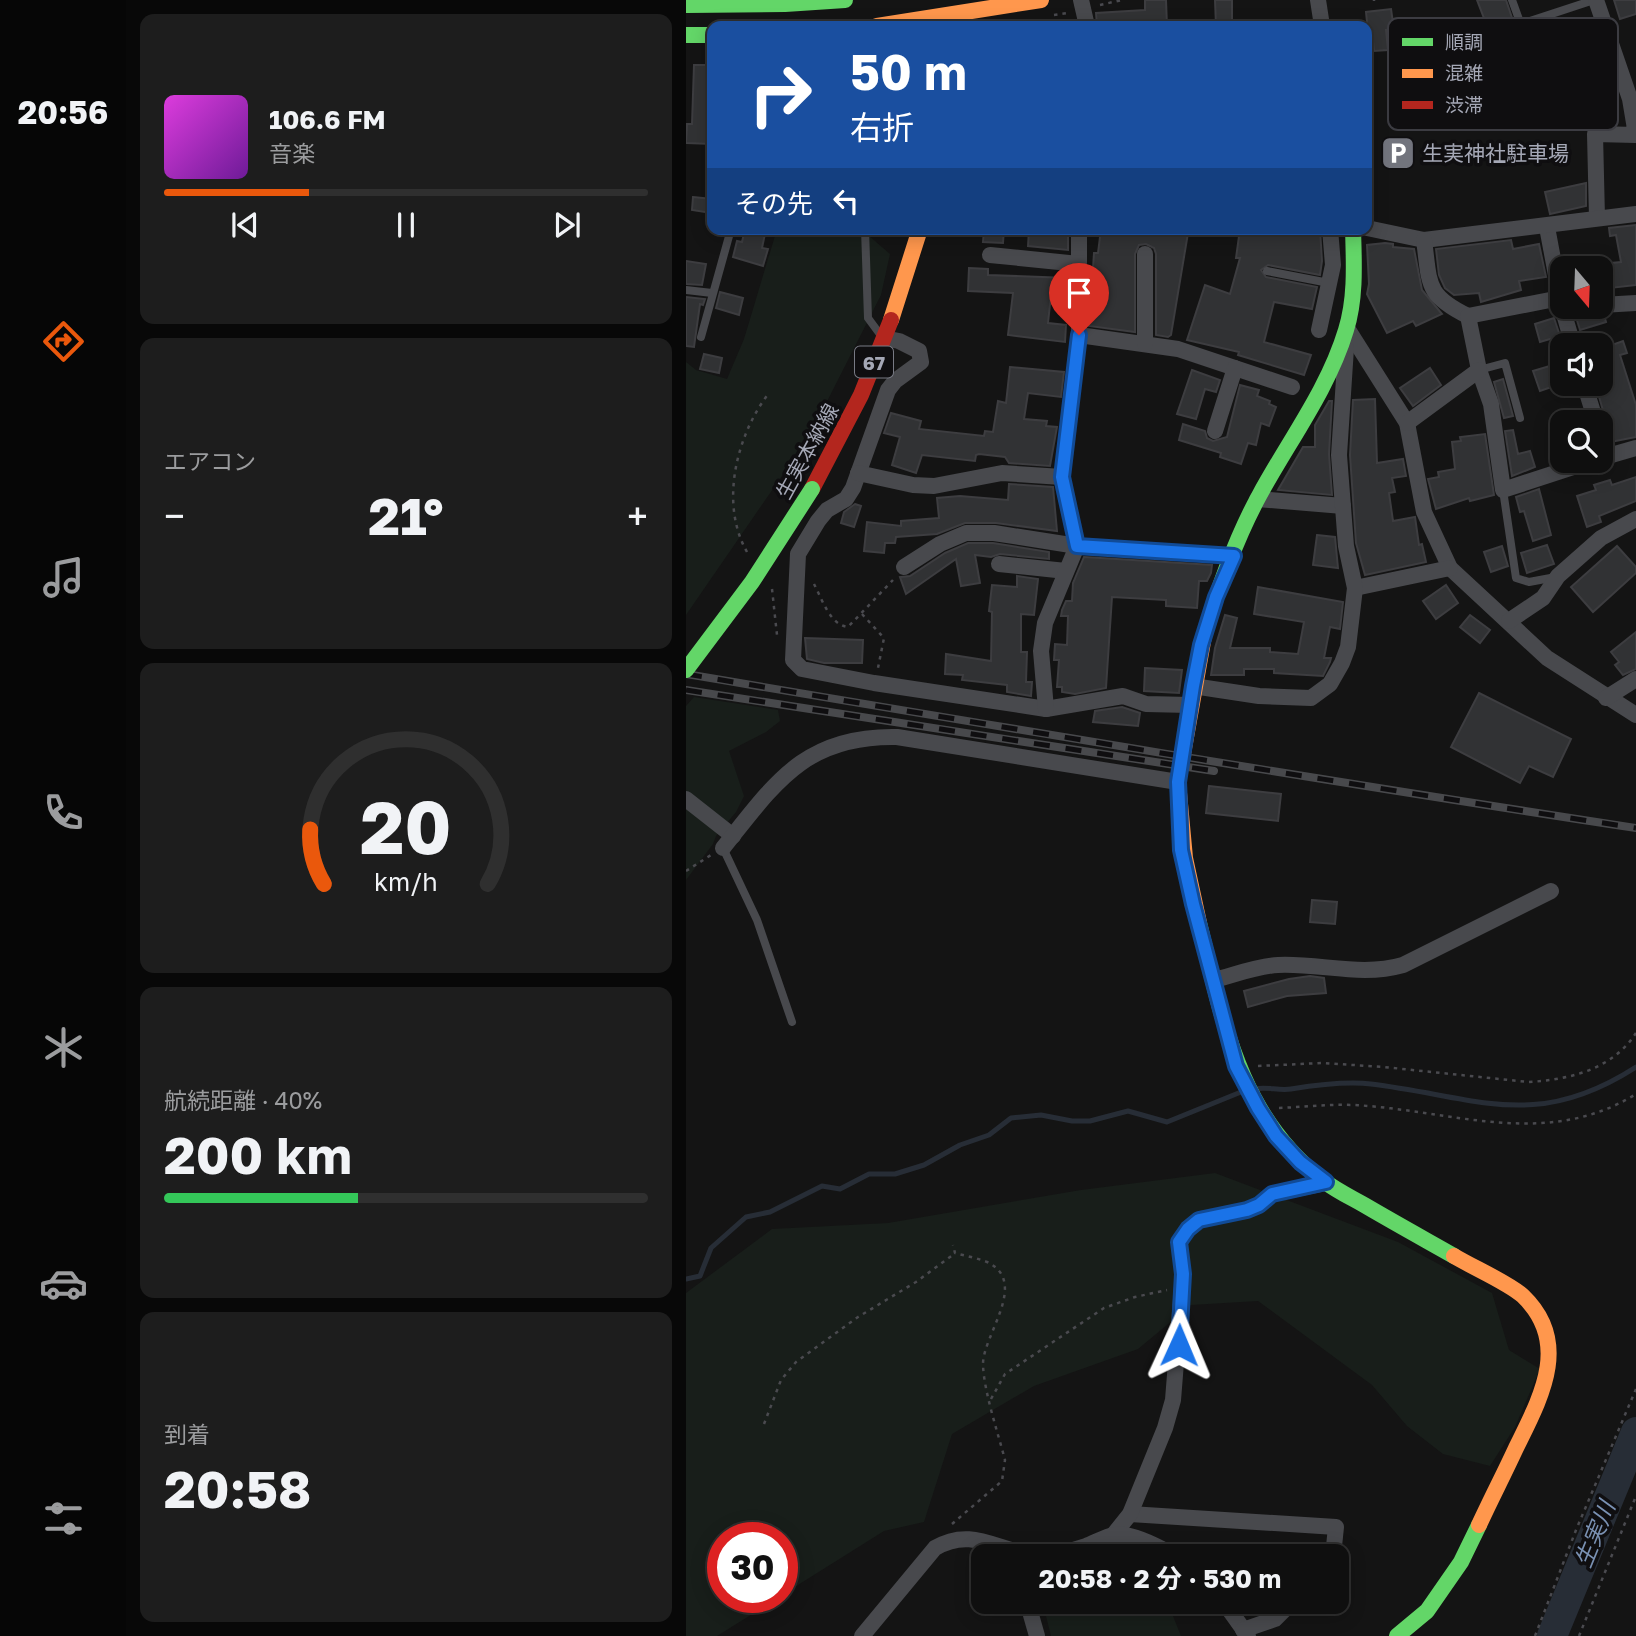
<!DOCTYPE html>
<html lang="ja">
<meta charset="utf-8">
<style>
:root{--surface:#0f0f0f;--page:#1d1d1d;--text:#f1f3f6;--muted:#9b9c9e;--line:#2f2f2f;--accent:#ea580c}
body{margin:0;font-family:"Golos Text","Noto Sans JP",sans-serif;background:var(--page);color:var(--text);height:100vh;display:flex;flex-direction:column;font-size:26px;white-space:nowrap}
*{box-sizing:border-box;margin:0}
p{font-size:23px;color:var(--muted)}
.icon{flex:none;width:38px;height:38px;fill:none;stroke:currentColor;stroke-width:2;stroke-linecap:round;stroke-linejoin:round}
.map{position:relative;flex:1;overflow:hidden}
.side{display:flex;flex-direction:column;gap:14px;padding:14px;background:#080808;width:560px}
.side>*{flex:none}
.top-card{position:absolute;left:21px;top:21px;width:665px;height:214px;border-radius:14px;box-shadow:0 4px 18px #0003,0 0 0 2px var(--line);background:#1a4fa0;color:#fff;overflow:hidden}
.needle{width:46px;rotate:161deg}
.buttons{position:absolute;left:864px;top:256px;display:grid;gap:14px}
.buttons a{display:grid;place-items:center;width:63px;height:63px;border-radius:14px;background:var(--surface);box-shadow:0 4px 18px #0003,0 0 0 2px var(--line);font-size:35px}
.speed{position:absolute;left:21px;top:1522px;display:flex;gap:14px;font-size:35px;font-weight:700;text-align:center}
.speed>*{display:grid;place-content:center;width:91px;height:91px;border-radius:50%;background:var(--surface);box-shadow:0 4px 18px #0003,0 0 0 2px var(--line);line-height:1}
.speed .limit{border:10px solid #d22;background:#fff;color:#111}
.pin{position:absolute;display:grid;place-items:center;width:60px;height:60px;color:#fff;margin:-72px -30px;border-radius:50% 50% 50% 0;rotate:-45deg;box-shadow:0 0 7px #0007}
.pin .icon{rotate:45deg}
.me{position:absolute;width:77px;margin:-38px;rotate:1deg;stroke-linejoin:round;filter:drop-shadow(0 0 5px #0008)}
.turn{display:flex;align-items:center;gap:24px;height:147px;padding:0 28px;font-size:32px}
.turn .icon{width:91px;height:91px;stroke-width:2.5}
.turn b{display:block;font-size:49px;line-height:60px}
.then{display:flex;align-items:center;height:66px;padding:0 28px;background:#0003;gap:14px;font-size:26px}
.big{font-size:52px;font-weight:700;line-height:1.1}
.side .widget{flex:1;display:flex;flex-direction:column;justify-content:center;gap:10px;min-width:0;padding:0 24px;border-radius:14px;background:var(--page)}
.side .dial{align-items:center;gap:0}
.dial svg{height:182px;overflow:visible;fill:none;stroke:var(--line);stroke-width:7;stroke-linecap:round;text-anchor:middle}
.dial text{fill:var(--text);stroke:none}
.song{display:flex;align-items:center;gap:21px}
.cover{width:84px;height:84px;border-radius:10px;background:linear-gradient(135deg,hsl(300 70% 55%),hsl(280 70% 35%))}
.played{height:7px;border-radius:4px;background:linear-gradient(90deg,var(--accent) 30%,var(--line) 30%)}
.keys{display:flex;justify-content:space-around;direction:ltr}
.heat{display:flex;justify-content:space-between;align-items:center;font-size:38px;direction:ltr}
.charge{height:10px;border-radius:5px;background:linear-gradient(90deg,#34c759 40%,var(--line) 0)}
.trip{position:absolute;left:285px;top:1544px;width:378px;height:70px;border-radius:14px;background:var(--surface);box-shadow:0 4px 18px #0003,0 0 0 2px var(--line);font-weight:700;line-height:70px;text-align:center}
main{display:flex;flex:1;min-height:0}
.tabs{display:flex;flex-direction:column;width:126px;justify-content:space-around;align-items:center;background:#060606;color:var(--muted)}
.tabs .icon{width:49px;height:49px}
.tabs .on{color:var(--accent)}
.tabs b{font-size:32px;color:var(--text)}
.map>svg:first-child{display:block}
.green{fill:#181e1a}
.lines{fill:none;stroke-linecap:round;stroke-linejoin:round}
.stream{stroke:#272d36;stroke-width:5}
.river{stroke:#272d36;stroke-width:30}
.building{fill:#313234;stroke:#3d3d40;stroke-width:2}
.path{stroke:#4a4a4f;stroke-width:2.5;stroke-dasharray:3.5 5;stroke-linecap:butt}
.lane{stroke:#48494d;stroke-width:8}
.street{stroke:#48494d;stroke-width:16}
.fast{stroke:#63d668;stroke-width:16}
.slow{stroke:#ff974d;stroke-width:16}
.jam{stroke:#b3261e;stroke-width:16}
.rail-casing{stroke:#48494c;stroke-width:8}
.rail{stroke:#0f0e10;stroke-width:5;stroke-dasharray:16;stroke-linecap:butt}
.fast-bridge{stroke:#63d668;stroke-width:16}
.route-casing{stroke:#114b97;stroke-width:18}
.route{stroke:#1a73e8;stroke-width:12}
.labels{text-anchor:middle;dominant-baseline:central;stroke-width:7;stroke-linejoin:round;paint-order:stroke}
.shield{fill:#0f0e10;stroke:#787a84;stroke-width:2}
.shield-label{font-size:19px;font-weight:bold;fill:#a5a8b6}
.poi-label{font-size:21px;fill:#a5a8b6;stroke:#0f0e10;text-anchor:start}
.street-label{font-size:21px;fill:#a5a8b6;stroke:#0f0e10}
.water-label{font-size:23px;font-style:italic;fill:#7a91b3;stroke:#0f0e10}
.key{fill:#0f0e10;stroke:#3c3c42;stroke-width:2}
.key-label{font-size:19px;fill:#a5a8b6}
</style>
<main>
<nav class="tabs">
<b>20:56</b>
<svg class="icon on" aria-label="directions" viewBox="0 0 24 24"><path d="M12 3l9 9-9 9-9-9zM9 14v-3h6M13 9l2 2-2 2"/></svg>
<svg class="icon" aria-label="music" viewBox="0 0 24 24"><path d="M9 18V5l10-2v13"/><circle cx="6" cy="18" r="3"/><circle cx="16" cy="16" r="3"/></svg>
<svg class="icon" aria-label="phone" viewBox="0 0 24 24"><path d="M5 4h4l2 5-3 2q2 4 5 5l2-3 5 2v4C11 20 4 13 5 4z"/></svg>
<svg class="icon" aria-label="climate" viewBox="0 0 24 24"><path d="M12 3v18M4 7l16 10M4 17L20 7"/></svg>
<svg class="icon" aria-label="car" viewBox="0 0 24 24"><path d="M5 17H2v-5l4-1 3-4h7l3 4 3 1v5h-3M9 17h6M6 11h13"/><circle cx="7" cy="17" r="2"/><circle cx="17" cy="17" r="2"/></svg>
<svg class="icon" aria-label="filters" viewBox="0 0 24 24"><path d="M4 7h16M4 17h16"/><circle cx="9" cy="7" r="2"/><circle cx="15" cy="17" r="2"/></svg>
</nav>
<section class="side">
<div class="widget">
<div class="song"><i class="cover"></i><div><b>106.6 FM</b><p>音楽</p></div></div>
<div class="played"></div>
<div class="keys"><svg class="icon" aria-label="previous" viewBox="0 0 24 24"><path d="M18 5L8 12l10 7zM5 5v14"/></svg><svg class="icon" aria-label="pause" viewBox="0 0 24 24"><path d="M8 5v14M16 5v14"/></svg><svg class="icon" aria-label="next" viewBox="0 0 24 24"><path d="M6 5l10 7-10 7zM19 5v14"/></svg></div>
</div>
<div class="widget"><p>エアコン</p>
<div class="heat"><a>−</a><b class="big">21°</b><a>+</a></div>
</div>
<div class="widget dial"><svg viewBox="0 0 100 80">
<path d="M14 69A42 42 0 1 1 86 69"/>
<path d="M14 69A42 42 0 0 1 8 45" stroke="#ea580c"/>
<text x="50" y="56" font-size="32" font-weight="700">20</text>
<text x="50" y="72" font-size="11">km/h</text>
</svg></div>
<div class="widget"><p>航続距離 · 40%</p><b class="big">200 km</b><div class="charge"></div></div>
<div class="widget"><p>到着</p><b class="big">20:58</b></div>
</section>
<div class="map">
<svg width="950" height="1636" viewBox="0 0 950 1636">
<rect width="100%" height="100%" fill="#141414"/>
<g class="green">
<path d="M91 229H175L204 254 195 295 124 435 0 615V362L10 370 41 379 58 339Z"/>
<path d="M8 697 92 710 94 721 80 732 43 751 58 796 50 812 30 836 27 844 0 880V706Z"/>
<path d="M529 1173 712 1242 806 1293 823 1350 854 1369 829 1427 804 1466 757 1454 721 1426 686 1385 572 1301 505 1305 452 1349 348 1386 266 1434 238 1522 198 1531 96 1595V1538H37V1598H92L31 1636H0V1293L86 1229 202 1223 395 1190Z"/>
<path d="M360 1601H481L495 1636H365L358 1608Z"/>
</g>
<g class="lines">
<g class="stream">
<path d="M568 1089C581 1086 592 1091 605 1089 630 1085 659 1081 685 1084 792 1097 849 1132 950 1067"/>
<path d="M0 1279 14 1276 25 1248 60 1217 84 1212 136 1186 154 1189 183 1174H209L238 1165 274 1145 303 1135 325 1118 355 1115 386 1121H404L442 1111 481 1122 555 1092"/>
</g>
<path class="river" d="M866 1636 950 1432"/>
</g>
<g class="building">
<path d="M459 0H480L481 26H411L410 13 459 10Z"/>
<path d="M529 0H546V26H530Z"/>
<path d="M791 0H820L841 62 810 73 798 36 804 34Z"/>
<path d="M928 0H950V14L934 19Z"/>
<path d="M705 9 708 30H700L702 50 688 51 686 31 682 32 680 12Z"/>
<path d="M8 65H26V144L0 143 1 124H6Z"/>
<path d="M900 183V206L864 214 859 192Z"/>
<path d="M7 197 26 199V213L6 210Z"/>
<path d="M950 225V285L915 289V264L935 262 930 235 924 236 923 228Z"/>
<path d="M59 229H80L76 248 82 249 77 266 47 257 51 241 56 242Z"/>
<path d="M298 229H318L317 243 297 242Z"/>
<path d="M343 229H382V250L342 246Z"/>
<path d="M415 229H481L502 233 485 335 482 337 470 335V254L468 248 460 244 453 245 449 254V332L403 326 408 253H412Z"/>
<path d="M554 229H634L636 261 634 275 582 265 575 270 580 277 631 287 626 309 588 302 578 342 625 355 618 375 552 355 553 352 501 340 519 285 544 294 554 258H550Z"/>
<path d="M825 240 827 249 853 244 860 277 833 281 835 290 795 302 793 293 768 295 759 288 753 275 750 249Z"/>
<path d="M699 243 707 244V247L728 249 736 290 756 314 730 326 727 321 701 333 681 294 683 284 681 245Z"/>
<path d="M0 261 20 264 16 285 0 284Z"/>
<path d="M283 268 302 269V275L382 278 381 297 365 295 362 323 380 325 379 342 322 335 327 293 282 291Z"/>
<path d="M34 292 57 298 53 315 30 308Z"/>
<path d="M0 297 19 299 17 305 14 304 8 347 0 346Z"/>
<path d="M905 309 910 314 918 315 920 322 894 330 889 314Z"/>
<path d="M868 318 874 336 854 342 849 324Z"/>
<path d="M937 341 941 353 934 355 950 405V437L924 442 919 427 921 424 909 383H915V349Z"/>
<path d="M18 354 36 358 33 373 14 369Z"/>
<path d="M877 362V383L854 391 847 371Z"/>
<path d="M324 367 378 372 375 397 342 393 338 419 361 421 360 426 371 427 364 466 323 463 319 457 293 454 290 455 289 461 236 455 230 473 206 465 214 437 198 433 205 413 235 421 233 429 298 436 299 431 307 432 312 401 320 403Z"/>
<path d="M744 368 755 385 727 406 714 388Z"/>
<path d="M506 370 534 380 530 392 519 389 510 419 491 414Z"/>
<path d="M817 379 827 416 818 418 808 382Z"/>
<path d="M554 385 573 390 571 396 584 401 583 404 590 407 583 426 575 423 570 445 562 443 555 464 534 457 535 453 493 440 497 424 519 431 521 438 527 441 541 437Z"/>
<path d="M689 399 691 463 717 459 720 476 706 478 709 492 703 493 707 521 729 517 733 545 736 544 740 562 679 575 670 543 664 455 667 400Z"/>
<path d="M643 401H646L643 454 646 495 592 490 617 447H629V425Z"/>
<path d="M827 430 832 454 844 451 849 467 826 476 819 431Z"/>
<path d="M799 434 808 495 784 501 783 498 750 509 742 479 753 477 752 472 769 469 766 442 775 441 774 437Z"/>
<path d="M950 477V501L913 516 915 522 901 527 891 496 910 490 908 485 924 480 926 485Z"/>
<path d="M323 484 367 487 371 531 310 523H279L251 534 210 537 209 543H199L198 553 178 551 181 522 215 526V521L253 518 251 498 274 496 322 500Z"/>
<path d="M853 489 865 535 847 541 838 511 834 512 830 497Z"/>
<path d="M169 504 175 506 168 527 155 523 158 512Z"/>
<path d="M631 535 649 537 652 568 627 565Z"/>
<path d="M282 543H307L363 552V559L314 554 305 557 289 555 294 583 275 586 270 559 220 594 214 577 224 576 259 553Z"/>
<path d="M861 545 868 564 841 573 835 553Z"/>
<path d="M816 546 822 566 805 572 798 552Z"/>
<path d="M931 546 950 567V573L907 612 885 587Z"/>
<path d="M398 557 526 565 525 573 521 581H513L511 608 480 606V600L426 597 420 688 389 694 376 692V687H371L373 660H368L369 644 381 645 382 616H375L376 610 380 601H386L387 583Z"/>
<path d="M331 576 352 579 348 615 335 614V652H341L340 682H346L345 696 321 692V685L276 680 277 675 259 674 260 654 305 661 306 612 303 611 306 585 331 587Z"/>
<path d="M760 585 772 603 750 619 737 601Z"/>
<path d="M572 587 657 602 654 629 644 627 638 658H645L644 662 637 676 588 673V669H558V675H525L529 648 539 615 551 618 544 648H584V652L612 654 618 622 568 614Z"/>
<path d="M784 615 804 630 794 643 774 627Z"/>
<path d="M950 632V669L937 675 929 665 933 662 925 652Z"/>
<path d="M119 638 177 640 176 663H138L121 659Z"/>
<path d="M459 668 496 670 493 693 458 691Z"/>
<path d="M793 693 885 739 867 777 843 766 834 783 765 747Z"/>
<path d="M436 707 454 713 452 726 407 722 409 711Z"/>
<path d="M523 786 595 794 592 821 520 813Z"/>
<path d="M626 900 651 902 649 924 624 922Z"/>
<path d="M624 976 638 978 640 993 601 996 562 1007 558 991 603 979Z"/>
</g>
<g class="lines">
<g class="path">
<path d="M688 0V1"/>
<path d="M414 5 436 0"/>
<path d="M368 15 382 13"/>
<path d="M61 552C33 503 51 434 83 393"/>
<path d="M128 584C136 599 144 625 162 627L207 580"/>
<path d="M86 589 91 635"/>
<path d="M176 614 198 638 192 668"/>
<path d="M0 871 25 855"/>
<path d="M572 1066 636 1063 698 1067 842 1082C883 1080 927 1069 950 1033"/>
<path d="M593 1108C618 1107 643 1104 668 1105 765 1110 860 1150 950 1094"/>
<path d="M305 1399 319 1374 418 1308 449 1297 481 1290"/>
<path d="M78 1424 95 1380 110 1362 172 1317 230 1282 268 1254"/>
<path d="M266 1524 316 1481 319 1460C312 1433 298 1392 297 1365 296 1336 344 1282 301 1262 291 1258 280 1256 269 1253L267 1245"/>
<path d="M849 1636 890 1530 950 1389"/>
<path d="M893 1636 950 1496"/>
</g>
<g class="lane">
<path d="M826 0 848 61"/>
<path d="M835 24 908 0"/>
<path d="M179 229 182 318 196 337"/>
<path d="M581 271 643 283"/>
<path d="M0 290 26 293"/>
<path d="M15 337 45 229"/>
<path d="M793 370 819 363 834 418"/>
<path d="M817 490 830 578 843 582 870 577"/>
<path d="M37 848 71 920 106 1022"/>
<path d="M494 1601 496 1610"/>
</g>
<g class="street">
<path d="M395 0 401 26"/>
<path d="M632 0 636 26"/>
<path d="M910 0 944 99 950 135 909 134 911 218"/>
<path d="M861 227 876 307 887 345"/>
<path d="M681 228 738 240 950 214"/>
<path d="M738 240C744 284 739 295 782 316"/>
<path d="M304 255 393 264"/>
<path d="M874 298 782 316 793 370 805 404 817 490 909 460"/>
<path d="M915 305 950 303"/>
<path d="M661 328 721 423 738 512 764 568 861 658 950 715"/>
<path d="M633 330 647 265 644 229"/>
<path d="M393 335 492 349 606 387"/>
<path d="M198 338 213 341 233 351 235 362 209 381 202 390 167 488 160 499 141 510 132 521 112 554 107 660 116 669 188 683 360 709 437 696 460 704 504 705"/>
<path d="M459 344V254"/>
<path d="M898 383 910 422"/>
<path d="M721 423 793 370"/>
<path d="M529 431 549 368"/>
<path d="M915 458 950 448"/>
<path d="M172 473 227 485 248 486 316 473 376 477"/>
<path d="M571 499 657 506"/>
<path d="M313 564 380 571"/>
<path d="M218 567 254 544 280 533H308L391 546 548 556"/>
<path d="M669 588 764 568"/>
<path d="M823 621 857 598 872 576 915 538 950 519"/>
<path d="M507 686 573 696 625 698 644 684 656 663 662 647 669 588 660 546 653 455 660 348"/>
<path d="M920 698 950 679"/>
<path d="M360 709 355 651 359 623 391 546 376 477 393 335V229"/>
<path d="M0 799 47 836"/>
<path d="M37 848C89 783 119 735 211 737L492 782"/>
<path d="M528 980C548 975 571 966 592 965 635 963 675 977 717 965L865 891"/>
<path d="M444 1514 650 1527 647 1556"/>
<path d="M428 1534 444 1514 479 1428 487 1400 497 1274 493 1242 502 1229 513 1220 561 1210 573 1205 586 1194 640 1183"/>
<path d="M341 1601 351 1636"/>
<path d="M537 1601 562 1636"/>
<path d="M557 1630 589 1619 607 1601"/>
<path d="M176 1636 249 1548C288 1525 314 1554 352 1555 366 1555 386 1551 400 1546 413 1541 425 1532 440 1535 456 1538 475 1548 489 1556"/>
</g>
<g class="fast">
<path d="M0 5 99 4 159 0"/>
<path d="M0 35H26"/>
<path d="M518 636C532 589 549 540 573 496 602 442 642 390 660 330 670 298 668 263 667 229"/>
<path d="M513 923C537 1021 553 1117 638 1181 651 1191 666 1198 680 1206 709 1223 738 1239 768 1256"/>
<path d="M711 1636 741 1611 775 1562 793 1525"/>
</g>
<g class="slow">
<path d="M191 26 355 0"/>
<path d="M205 320 234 229"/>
<path d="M513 923 499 858 492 782 518 636"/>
<path d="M768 1256C786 1267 823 1283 837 1296 886 1343 854 1399 830 1448 818 1474 805 1499 793 1525"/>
</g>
<path class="jam" d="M126 489 175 395 205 320"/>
<g class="rail-casing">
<g id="rail">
<path d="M0 674C316 727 633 780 950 828"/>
<path d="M0 690 528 771"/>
</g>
</g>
<use href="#rail" class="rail"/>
<path class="fast-bridge" d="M0 670 66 582 126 489"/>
</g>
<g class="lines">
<g class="route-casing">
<path id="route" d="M393 335 376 477 391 546 548 556 530 597 515 645 507 686 492 782 495 850 507 904 550 1066 572 1108 590 1136 614 1162 640 1182 586 1194 573 1205 561 1210 513 1220 502 1229 493 1242 497 1274 493 1345"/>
</g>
<use href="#route" class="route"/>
</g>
<defs>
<g id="parking-square" transform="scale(1.75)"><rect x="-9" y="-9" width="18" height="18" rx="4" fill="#72747d" stroke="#0f0e10"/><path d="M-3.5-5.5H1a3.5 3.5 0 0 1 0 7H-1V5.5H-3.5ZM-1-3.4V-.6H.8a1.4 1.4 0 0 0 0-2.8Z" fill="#fff"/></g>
</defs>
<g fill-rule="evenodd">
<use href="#parking-square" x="712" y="153"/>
</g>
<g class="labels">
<rect class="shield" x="169" y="346.5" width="38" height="31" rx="5"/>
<g class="shield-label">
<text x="188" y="362">67</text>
</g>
<g class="poi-label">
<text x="736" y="153">生実神社駐車場</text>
</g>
<g class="street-label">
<text transform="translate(121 451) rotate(-61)">生実本納線</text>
</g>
<g class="water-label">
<text transform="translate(908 1534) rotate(-68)">生実川</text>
</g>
</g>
<rect x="702" y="18" width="230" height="112" rx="10" class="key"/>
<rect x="716" y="38" width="31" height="8" fill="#63d668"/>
<rect x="716" y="69" width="31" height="9" fill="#ff974d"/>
<rect x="716" y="101" width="31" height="8" fill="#b3261e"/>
<g class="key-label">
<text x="759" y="49">順調</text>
<text x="759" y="80">混雑</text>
<text x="759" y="112">渋滞</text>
</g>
</svg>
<div class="buttons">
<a><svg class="needle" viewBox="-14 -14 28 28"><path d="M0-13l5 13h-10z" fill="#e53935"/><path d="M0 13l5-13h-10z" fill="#9b9c9e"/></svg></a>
<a><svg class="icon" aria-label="sound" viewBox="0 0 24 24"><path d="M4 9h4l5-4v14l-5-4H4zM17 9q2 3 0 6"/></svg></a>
<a><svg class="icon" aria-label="search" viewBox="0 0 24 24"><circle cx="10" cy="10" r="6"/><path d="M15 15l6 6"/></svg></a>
</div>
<div class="speed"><div class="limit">30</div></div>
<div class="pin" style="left:393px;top:335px;background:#d93025"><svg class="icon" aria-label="arrive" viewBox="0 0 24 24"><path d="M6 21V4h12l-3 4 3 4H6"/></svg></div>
<svg class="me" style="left:493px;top:1345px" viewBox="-20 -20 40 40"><path d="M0-17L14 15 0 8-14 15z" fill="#1a73e8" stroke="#fff" stroke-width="4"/></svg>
<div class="trip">20:58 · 2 分 · 530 m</div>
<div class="top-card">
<div class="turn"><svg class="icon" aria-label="right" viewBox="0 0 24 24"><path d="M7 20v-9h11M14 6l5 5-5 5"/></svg><div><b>50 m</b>右折</div></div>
<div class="then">その先<svg class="icon" aria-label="left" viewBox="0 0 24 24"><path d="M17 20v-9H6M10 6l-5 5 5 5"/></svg></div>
</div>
</div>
</main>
